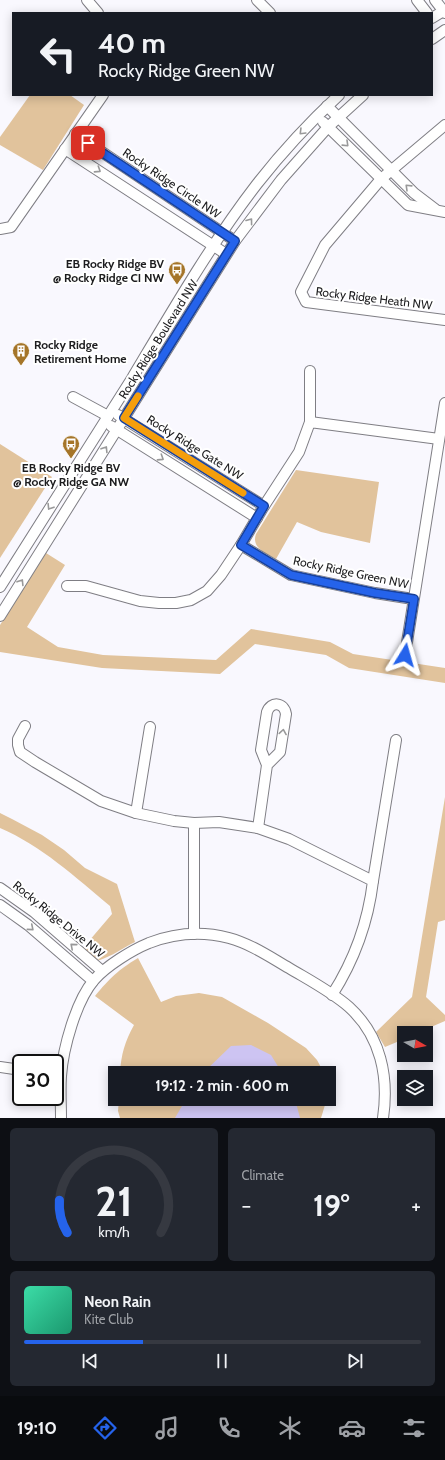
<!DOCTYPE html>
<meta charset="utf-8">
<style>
:root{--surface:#171b24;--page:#242831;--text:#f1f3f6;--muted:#9ea1a6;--line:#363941;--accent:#2563eb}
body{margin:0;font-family:Cabin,sans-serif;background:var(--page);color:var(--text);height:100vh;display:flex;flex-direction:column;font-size:15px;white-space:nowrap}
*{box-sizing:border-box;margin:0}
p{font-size:13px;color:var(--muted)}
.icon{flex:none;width:22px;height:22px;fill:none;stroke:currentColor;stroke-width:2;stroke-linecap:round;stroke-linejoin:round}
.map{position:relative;height:1118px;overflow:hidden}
.drawer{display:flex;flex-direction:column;gap:10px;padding:10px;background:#0d0f14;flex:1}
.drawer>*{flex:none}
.guide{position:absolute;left:12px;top:12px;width:421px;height:84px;border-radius:0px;box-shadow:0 2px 10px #0003;background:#171b24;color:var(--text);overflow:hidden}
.needle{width:26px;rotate:99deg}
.tools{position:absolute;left:397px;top:1026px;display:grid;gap:8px}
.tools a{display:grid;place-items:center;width:36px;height:36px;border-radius:0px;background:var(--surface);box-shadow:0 2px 10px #0003;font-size:20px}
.speed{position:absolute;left:12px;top:1054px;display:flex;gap:8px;font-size:20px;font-weight:700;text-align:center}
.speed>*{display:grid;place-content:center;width:52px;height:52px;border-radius:50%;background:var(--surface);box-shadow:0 2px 10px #0003;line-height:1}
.speed .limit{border:2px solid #111;border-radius:6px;background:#fff;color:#111}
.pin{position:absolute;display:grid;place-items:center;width:34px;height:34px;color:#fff;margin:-17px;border-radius:8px;box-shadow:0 2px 6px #0006}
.me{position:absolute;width:44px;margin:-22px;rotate:8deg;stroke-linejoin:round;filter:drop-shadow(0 0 3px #0008)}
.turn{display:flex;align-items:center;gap:14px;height:84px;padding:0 20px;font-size:18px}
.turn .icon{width:52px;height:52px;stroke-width:2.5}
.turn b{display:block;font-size:28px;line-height:34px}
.big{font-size:30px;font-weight:700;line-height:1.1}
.drawer .card{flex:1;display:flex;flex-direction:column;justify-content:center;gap:6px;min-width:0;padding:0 14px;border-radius:6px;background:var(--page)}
.drawer .dial{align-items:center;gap:0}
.dial svg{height:104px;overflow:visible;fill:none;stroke:var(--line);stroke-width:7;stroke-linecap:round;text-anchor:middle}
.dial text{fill:var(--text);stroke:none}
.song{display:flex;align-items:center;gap:12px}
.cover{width:48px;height:48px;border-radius:6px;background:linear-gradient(135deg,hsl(160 70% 55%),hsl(160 70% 35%))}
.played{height:4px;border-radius:2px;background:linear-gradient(90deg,var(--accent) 30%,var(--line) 30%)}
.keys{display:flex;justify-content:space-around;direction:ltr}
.heat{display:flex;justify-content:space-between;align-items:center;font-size:22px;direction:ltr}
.drawer .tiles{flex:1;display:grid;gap:10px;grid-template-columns:1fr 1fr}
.card:last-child{grid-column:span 2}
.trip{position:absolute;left:108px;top:1066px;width:228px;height:40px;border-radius:0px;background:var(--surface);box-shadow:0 2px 10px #0003;font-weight:700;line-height:40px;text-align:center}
.menu{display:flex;height:64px;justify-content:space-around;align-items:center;background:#090b0e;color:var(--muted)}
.menu .icon{width:28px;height:28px}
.menu .selected{color:var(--accent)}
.menu b{font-size:18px;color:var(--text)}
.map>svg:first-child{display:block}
.green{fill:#e1c39c}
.water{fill:#cdc4f2}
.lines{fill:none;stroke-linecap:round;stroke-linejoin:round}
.minor-casing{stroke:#7f7e84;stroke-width:12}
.minor{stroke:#fff;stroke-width:10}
.oneway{stroke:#99999a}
.route-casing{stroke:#184099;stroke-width:10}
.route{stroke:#2563eb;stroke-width:7}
.slow{stroke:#f59e0b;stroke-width:7}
.labels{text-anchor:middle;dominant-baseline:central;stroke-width:4;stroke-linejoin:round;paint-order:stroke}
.street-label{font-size:12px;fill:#1c1c1e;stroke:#fff}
.poi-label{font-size:12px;font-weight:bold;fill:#1c1c1e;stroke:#fff;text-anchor:end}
</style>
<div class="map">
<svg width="445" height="1118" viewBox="0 0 445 1118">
<rect width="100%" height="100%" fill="#f9f8fe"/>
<g class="green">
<path d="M30 95H70L84 105 43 170 0 145V137Z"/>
<path d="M0 444 52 477 0 558Z"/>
<path d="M296 470 379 482 370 543 321 532 297 522 276 559C266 553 251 548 256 534Z"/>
<path d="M46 553 65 565 27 627 58 647 103 655 216 660 251 629 330 642 353 654 445 668V683L349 668 326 655 255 644 220 674 102 668 0 652V625Z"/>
<path d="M445 797V920L438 922 426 997 445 1015V1021L417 1033H404V1039L385 1047 376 1032 412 997Z"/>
<path d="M0 813 12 819 42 835 64 850 85 868 117 884 135 942C123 948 112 956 100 960L95 959 83 948 112 914 110 906C75 877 42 846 0 828Z"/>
<path d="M138 958 161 1002 176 996 199 993 222 997 268 1023 306 1048 317 1060 324 1073H120C121 1055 125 1041 134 1025L95 996C110 978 118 970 138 958Z"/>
<path d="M119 1099H326L325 1105 321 1118H120L118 1111Z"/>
</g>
<g class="water">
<path d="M251 1045 271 1055 282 1073H203L231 1046Z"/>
<path d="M186 1099H295L300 1118H175Z"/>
</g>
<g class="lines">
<g class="minor-casing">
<g id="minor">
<path d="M87 0 98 13"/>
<path d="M257 0 270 13"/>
<path d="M417 0 427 13"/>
<path d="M435 0 445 13"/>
<path d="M432 18 445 10"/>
<path d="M432 39 445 30"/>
<path d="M327 106 414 193 435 209"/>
<path d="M323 122 408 205 445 212"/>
<path d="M445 125 381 179 325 245 301 292 306 302 445 320"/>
<path d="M75 134 235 241"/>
<path d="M65 149 226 254"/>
<path d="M0 229 11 227 103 95"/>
<path d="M73 397 108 416"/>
<path d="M118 415 264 506"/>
<path d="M310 422V371"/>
<path d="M111 426 257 518"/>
<path d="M241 545 291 575 375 593 413 599"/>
<path d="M67 586H86L140 601 159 603H176L191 600 207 591 221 575 241 545 264 506 299 452 310 422 439 439"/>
<path d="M0 587C44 518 88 449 131 380 171 313 210 245 257 184 282 152 310 122 339 95"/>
<path d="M0 616 235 241 281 180 328 127 363 95"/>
<path d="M405 655 445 403"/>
<path d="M25 726 18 739V745L20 752 35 762 101 801 136 813 174 821 194 823 219 822 258 828 289 839 373 881C368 923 355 959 332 995"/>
<path d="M136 813 150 727"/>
<path d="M194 823V934"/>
<path d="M258 828 267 765 261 750 267 712C271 701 284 702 286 714L280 752 267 765"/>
<path d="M373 881 396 740"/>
<path d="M0 888 34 912 102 971"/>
<path d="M0 905 28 925 93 981"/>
<path d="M0 1067 21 1070"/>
<path d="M61 1118C61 1104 60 1090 61 1076 63 1048 76 1001 94 980 106 966 132 950 149 943 175 933 202 931 229 938 251 944 270 957 289 968 309 980 332 992 349 1007 381 1036 389 1077 383 1118"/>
</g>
</g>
<use href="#minor" class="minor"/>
</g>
<defs><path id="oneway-chevron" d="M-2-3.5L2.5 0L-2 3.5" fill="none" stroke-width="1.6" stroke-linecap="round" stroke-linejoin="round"/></defs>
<g class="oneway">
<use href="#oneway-chevron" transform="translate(302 132) rotate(135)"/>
<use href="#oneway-chevron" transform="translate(346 144) rotate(44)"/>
<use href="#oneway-chevron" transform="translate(98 170) rotate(33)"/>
<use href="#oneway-chevron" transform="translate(408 187) rotate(-136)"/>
<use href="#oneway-chevron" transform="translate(250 221) rotate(-53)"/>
<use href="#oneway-chevron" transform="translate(105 449) rotate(-58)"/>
<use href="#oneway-chevron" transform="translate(161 458) rotate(33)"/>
<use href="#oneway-chevron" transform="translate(50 507) rotate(122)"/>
<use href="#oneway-chevron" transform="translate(21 582) rotate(-58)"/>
<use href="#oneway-chevron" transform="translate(283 732) rotate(-81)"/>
<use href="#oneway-chevron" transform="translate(31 928) rotate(40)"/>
<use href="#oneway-chevron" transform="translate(73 946) rotate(-139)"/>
</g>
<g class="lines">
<g class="route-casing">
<path id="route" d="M88 143 235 241 124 418 264 506 241 545 291 575 375 593 414 599 405 655"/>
</g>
<use href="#route" class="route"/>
<path class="slow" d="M138 396 124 418 243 493"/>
</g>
<defs>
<g id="bus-pin" transform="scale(0.9)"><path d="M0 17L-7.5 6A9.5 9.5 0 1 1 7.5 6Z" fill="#a57529" stroke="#fff"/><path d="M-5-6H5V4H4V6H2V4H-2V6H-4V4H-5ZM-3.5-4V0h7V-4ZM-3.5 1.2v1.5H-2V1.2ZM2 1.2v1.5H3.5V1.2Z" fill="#fff"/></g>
<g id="building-pin" transform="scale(0.9)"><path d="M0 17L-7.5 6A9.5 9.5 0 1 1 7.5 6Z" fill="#a57529" stroke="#fff"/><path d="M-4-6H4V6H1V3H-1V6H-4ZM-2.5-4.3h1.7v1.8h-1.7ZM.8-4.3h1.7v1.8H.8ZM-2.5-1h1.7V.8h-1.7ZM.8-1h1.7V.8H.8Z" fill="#fff"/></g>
</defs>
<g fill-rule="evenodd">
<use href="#bus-pin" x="177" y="270"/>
<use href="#building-pin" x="21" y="351"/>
<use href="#bus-pin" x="71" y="444"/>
</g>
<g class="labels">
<g class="street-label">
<text transform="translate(172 183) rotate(34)">Rocky Ridge Circle NW</text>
<text transform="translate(374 298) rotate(7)">Rocky Ridge Heath NW</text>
<text transform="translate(158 339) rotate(-58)">Rocky Ridge Boulevard NW</text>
<text transform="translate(195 447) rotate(32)">Rocky Ridge Gate NW</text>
<text transform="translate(351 572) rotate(12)">Rocky Ridge Green NW</text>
<text transform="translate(59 919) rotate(39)">Rocky Ridge Drive NW</text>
</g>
<g class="poi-label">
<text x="164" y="263">EB Rocky Ridge BV<tspan x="164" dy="14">@ Rocky Ridge CI NW</tspan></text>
<text x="34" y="344" text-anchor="start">Rocky Ridge<tspan x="34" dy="14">Retirement Home</tspan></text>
<text x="71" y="467" text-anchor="middle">EB Rocky Ridge BV<tspan x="71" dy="14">@ Rocky Ridge GA NW</tspan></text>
</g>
</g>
</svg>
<div class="tools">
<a><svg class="needle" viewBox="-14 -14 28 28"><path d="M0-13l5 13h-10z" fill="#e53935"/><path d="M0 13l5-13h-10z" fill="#9ea1a6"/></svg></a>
<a><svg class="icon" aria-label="layers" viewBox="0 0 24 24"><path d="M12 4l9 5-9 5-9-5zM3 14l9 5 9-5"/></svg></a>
</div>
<div class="speed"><div class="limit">30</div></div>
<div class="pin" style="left:88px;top:143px;background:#d93025"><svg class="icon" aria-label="arrive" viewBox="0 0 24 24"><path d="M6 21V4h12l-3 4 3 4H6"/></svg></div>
<svg class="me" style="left:405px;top:655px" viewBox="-20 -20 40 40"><path d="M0-17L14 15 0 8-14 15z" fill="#2563eb" stroke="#fff" stroke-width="4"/></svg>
<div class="trip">19:12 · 2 min · 600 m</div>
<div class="guide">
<div class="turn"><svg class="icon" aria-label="left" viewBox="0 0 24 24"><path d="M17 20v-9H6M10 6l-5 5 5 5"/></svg><div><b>40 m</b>Rocky Ridge Green NW</div></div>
</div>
</div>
<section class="drawer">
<div class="tiles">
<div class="card dial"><svg viewBox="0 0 100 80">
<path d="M14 69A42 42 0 1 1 86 69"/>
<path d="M14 69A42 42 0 0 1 8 44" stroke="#2563eb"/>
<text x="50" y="56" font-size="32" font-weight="700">21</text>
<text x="50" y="72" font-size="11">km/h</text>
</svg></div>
<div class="card"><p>Climate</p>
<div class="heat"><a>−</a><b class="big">19°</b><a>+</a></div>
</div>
<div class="card">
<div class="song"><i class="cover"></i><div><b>Neon Rain</b><p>Kite Club</p></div></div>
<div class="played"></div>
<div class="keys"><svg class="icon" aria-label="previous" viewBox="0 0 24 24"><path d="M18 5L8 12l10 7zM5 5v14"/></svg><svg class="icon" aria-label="pause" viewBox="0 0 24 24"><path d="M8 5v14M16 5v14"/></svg><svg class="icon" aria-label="next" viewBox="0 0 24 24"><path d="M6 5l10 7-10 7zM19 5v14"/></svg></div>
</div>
</div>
</section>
<nav class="menu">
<b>19:10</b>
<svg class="icon selected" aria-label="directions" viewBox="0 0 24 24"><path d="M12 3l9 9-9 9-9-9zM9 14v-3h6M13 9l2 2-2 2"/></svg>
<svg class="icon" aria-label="music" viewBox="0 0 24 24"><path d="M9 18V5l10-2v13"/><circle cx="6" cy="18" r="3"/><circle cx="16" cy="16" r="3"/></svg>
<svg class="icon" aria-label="phone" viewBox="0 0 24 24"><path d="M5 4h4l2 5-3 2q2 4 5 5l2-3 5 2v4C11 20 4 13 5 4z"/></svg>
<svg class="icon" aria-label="climate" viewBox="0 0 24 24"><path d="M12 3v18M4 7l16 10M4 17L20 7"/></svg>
<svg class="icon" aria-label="car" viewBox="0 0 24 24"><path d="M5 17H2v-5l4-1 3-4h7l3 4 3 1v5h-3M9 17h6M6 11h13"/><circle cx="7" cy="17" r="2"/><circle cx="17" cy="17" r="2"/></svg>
<svg class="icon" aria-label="filters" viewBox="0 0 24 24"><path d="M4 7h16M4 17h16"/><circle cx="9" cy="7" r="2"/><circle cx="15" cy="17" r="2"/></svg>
</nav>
